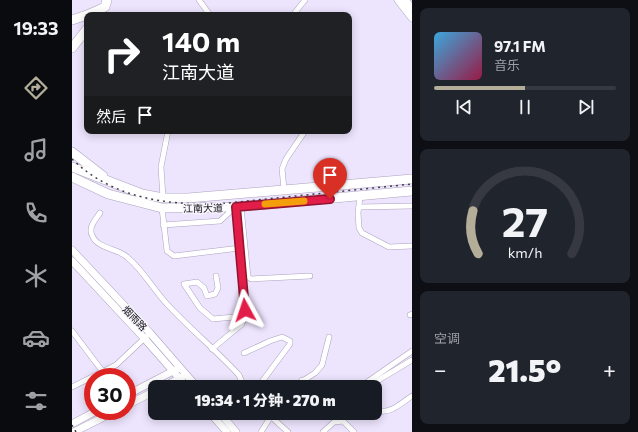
<!DOCTYPE html>
<html lang="zh">
<meta charset="utf-8">
<style>
:root{--surface:#171b24;--page:#20242c;--text:#f1f3f6;--muted:#9ea1a6;--line:#363941;--accent:#b4ae99}
body{margin:0;font-family:Commissioner,"Noto Sans SC",sans-serif;background:var(--page);color:var(--text);height:100vh;display:flex;flex-direction:column;font-size:15px;white-space:nowrap}
*{box-sizing:border-box;margin:0}
p{font-size:13px;color:var(--muted)}
.icon{flex:none;width:22px;height:22px;fill:none;stroke:currentColor;stroke-width:2;stroke-linecap:round;stroke-linejoin:round}
.map{position:relative;flex:1;overflow:hidden}
.sheet{display:flex;flex-direction:column;gap:8px;padding:8px;background:#0d0f14;width:226px}
.sheet>*{flex:none}
.hud{position:absolute;left:12px;top:12px;width:268px;height:122px;border-radius:8px;box-shadow:0 2px 10px #0003;background:#202124;color:#fff;overflow:hidden}
.speed{position:absolute;left:12px;top:368px;display:flex;gap:8px;font-size:20px;font-weight:700;text-align:center}
.speed>*{display:grid;place-content:center;width:52px;height:52px;border-radius:50%;background:var(--surface);box-shadow:0 2px 10px #0003;line-height:1}
.speed .limit{border:6px solid #d22;background:#fff;color:#111}
.pin{position:absolute;display:grid;place-items:center;width:34px;height:34px;color:#fff;margin:-41px -17px;border-radius:50% 50% 50% 0;rotate:-45deg;box-shadow:0 0 4px #0007}
.pin .icon{rotate:45deg}
.me{position:absolute;width:44px;margin:-22px;rotate:355deg;stroke-linejoin:round;filter:drop-shadow(0 0 3px #0008)}
.turn{display:flex;align-items:center;gap:14px;height:84px;padding:0 12px;font-size:18px}
.turn .icon{width:52px;height:52px;stroke-width:2.5}
.turn b{display:block;font-size:28px;line-height:34px}
.then{display:flex;align-items:center;height:38px;padding:0 12px;background:#0003;gap:8px;font-size:15px}
.big{font-size:30px;font-weight:800;line-height:1.1}
.sheet .card{flex:1;display:flex;flex-direction:column;justify-content:center;gap:6px;min-width:0;padding:0 14px;border-radius:8px;background:var(--page)}
.sheet .dial{align-items:center;gap:0}
.dial svg{height:104px;overflow:visible;fill:none;stroke:var(--line);stroke-width:7;stroke-linecap:round;text-anchor:middle}
.dial text{fill:var(--text);stroke:none}
.song{display:flex;align-items:center;gap:12px}
.cover{width:48px;height:48px;border-radius:6px;background:linear-gradient(135deg,hsl(200 70% 55%),hsl(340 70% 35%))}
.played{height:4px;border-radius:2px;background:linear-gradient(90deg,var(--accent) 50%,var(--line) 50%)}
.keys{display:flex;justify-content:space-around;direction:ltr}
.heat{display:flex;justify-content:space-between;align-items:center;font-size:22px;direction:ltr}
.trip{position:absolute;left:76px;top:380px;width:234px;height:40px;border-radius:8px;background:var(--surface);box-shadow:0 2px 10px #0003;font-weight:800;line-height:40px;text-align:center}
main{display:flex;flex:1;min-height:0}
.dock{display:flex;flex-direction:column;width:72px;justify-content:space-around;align-items:center;background:#090b0e;color:var(--muted)}
.dock .icon{width:28px;height:28px}
.dock .active{color:var(--accent)}
.dock b{font-size:18px;color:var(--text)}
.map>svg:first-child{display:block}
.lines{fill:none;stroke-linecap:round;stroke-linejoin:round}
.street-casing{stroke:#ada2bf;stroke-width:6}
.secondary-casing{stroke:#ada2bf;stroke-width:8}
.highway-casing{stroke:#ada2bf;stroke-width:10}
.street{stroke:#fff;stroke-width:5}
.secondary{stroke:#fff;stroke-width:7}
.highway{stroke:#fff;stroke-width:9}
.rail{stroke:#423d4a;stroke-width:1.5;stroke-dasharray:2 4;stroke-linecap:butt}
.route-casing{stroke:#92132f;stroke-width:10}
.route{stroke:#e11d48;stroke-width:7}
.slow{stroke:#f59e0b;stroke-width:7}
.labels{text-anchor:middle;dominant-baseline:central;stroke-width:3;stroke-linejoin:round;paint-order:stroke}
.street-label{font-size:10px;fill:#0f0b15;stroke:#f7f5fb}
</style>
<main>
<nav class="dock">
<b>19:33</b>
<svg class="icon active" aria-label="directions" viewBox="0 0 24 24"><path d="M12 3l9 9-9 9-9-9zM9 14v-3h6M13 9l2 2-2 2"/></svg>
<svg class="icon" aria-label="music" viewBox="0 0 24 24"><path d="M9 18V5l10-2v13"/><circle cx="6" cy="18" r="3"/><circle cx="16" cy="16" r="3"/></svg>
<svg class="icon" aria-label="phone" viewBox="0 0 24 24"><path d="M5 4h4l2 5-3 2q2 4 5 5l2-3 5 2v4C11 20 4 13 5 4z"/></svg>
<svg class="icon" aria-label="climate" viewBox="0 0 24 24"><path d="M12 3v18M4 7l16 10M4 17L20 7"/></svg>
<svg class="icon" aria-label="car" viewBox="0 0 24 24"><path d="M5 17H2v-5l4-1 3-4h7l3 4 3 1v5h-3M9 17h6M6 11h13"/><circle cx="7" cy="17" r="2"/><circle cx="17" cy="17" r="2"/></svg>
<svg class="icon" aria-label="filters" viewBox="0 0 24 24"><path d="M4 7h16M4 17h16"/><circle cx="9" cy="7" r="2"/><circle cx="15" cy="17" r="2"/></svg>
</nav>
<div class="map">
<svg width="340" height="432" viewBox="0 0 340 432">
<rect width="100%" height="100%" fill="#ede4fd"/>
<g class="lines">
<g class="street-casing">
<g id="street">
<path d="M127 0 138 15"/>
<path d="M221 15 233 0"/>
<path d="M212 189 210 169 214 159 233 131"/>
<path d="M288 197 286 213 287 228 290 233 317 247 340 246"/>
<path d="M91 198 89 167 96 131"/>
<path d="M169 207 176 277 179 279 238 276"/>
<path d="M287 207 340 206"/>
<path d="M90 208 95 251 102 256 168 248"/>
<path d="M28 213C24 219 16 227 20 235 25 249 45 248 55 257 71 270 81 289 95 304 118 329 144 350 167 375L172 387"/>
<path d="M91 225 148 221 162 208"/>
<path d="M144 276 146 288 143 294 135 296 132 288 125 282 112 284 128 308 141 319 172 316"/>
<path d="M338 315 340 314"/>
<path d="M0 331 31 372"/>
<path d="M140 349 170 324 173 310 164 207"/>
<path d="M172 353 198 341 210 337 218 341V344L186 387"/>
<path d="M230 380 234 387"/>
<path d="M0 387 44 365 78 333"/>
<path d="M221 387 243 373 250 365 257 337"/>
<path d="M288 387 340 351"/>
<path d="M299 387 300 384 340 360"/>
<path d="M303 407 305 410C318 415 329 403 340 396"/>
<path d="M195 413 216 432"/>
<path d="M189 432 201 413"/>
<path d="M251 432 262 422 271 421 282 432"/>
</g>
</g>
<g class="secondary-casing">
<g id="secondary">
<path d="M326 0 340 18"/>
<path d="M333 0 340 8"/>
<path d="M0 250 78 333 125 387"/>
<path d="M0 261 72 338 115 387"/>
<path d="M91 387 110 377"/>
<path d="M55 395 105 369"/>
<path d="M55 405 83 391"/>
<path d="M138 413 155 432"/>
<path d="M148 413 164 432"/>
<path d="M0 424 24 411"/>
<path d="M2 432 44 411"/>
</g>
</g>
<g class="highway-casing">
<g id="highway">
<path d="M15 15 33 7 35 0"/>
<path d="M0 20 15 15"/>
<path d="M0 48 15 29"/>
<path d="M0 152 31 176"/>
<path d="M0 167 70 194 91 198H116L340 179"/>
<path d="M0 177 36 194 90 208 163 207 340 191"/>
</g>
</g>
<use href="#street" class="street"/>
<use href="#secondary" class="secondary"/>
<use href="#highway" class="highway"/>
<g class="rail">
<path d="M0 159C40 198 93 205 146 204L340 184"/>
<path d="M0 425 4 432"/>
</g>
</g>
<g class="lines">
<g class="route-casing">
<path id="route" d="M173 310 164 207 258 199"/>
</g>
<use href="#route" class="route"/>
<path class="slow" d="M193 204 232 201"/>
</g>
<g class="labels">
<g class="street-label">
<text transform="translate(131 208) rotate(-1)">江南大道</text>
<text transform="translate(63 318) rotate(46)">烟雨路</text>
</g>
</g>
</svg>
<div class="speed"><div class="limit">30</div></div>
<div class="pin" style="left:258px;top:199px;background:#d93025"><svg class="icon" aria-label="arrive" viewBox="0 0 24 24"><path d="M6 21V4h12l-3 4 3 4H6"/></svg></div>
<svg class="me" style="left:173px;top:310px" viewBox="-20 -20 40 40"><path d="M0-17L14 15 0 8-14 15z" fill="#e11d48" stroke="#fff" stroke-width="4"/></svg>
<div class="trip">19:34 · 1 分钟 · 270 m</div>
<div class="hud">
<div class="turn"><svg class="icon" aria-label="right" viewBox="0 0 24 24"><path d="M7 20v-9h11M14 6l5 5-5 5"/></svg><div><b>140 m</b>江南大道</div></div>
<div class="then">然后<svg class="icon" aria-label="arrive" viewBox="0 0 24 24"><path d="M6 21V4h12l-3 4 3 4H6"/></svg></div>
</div>
</div>
<section class="sheet">
<div class="card">
<div class="song"><i class="cover"></i><div><b>97.1 FM</b><p>音乐</p></div></div>
<div class="played"></div>
<div class="keys"><svg class="icon" aria-label="previous" viewBox="0 0 24 24"><path d="M18 5L8 12l10 7zM5 5v14"/></svg><svg class="icon" aria-label="pause" viewBox="0 0 24 24"><path d="M8 5v14M16 5v14"/></svg><svg class="icon" aria-label="next" viewBox="0 0 24 24"><path d="M6 5l10 7-10 7zM19 5v14"/></svg></div>
</div>
<div class="card dial"><svg viewBox="0 0 100 80">
<path d="M14 69A42 42 0 1 1 86 69"/>
<path d="M14 69A42 42 0 0 1 10 36" stroke="#b4ae99"/>
<text x="50" y="56" font-size="32" font-weight="700">27</text>
<text x="50" y="72" font-size="11">km/h</text>
</svg></div>
<div class="card"><p>空调</p>
<div class="heat"><a>−</a><b class="big">21.5°</b><a>+</a></div>
</div>
</section>
</main>
